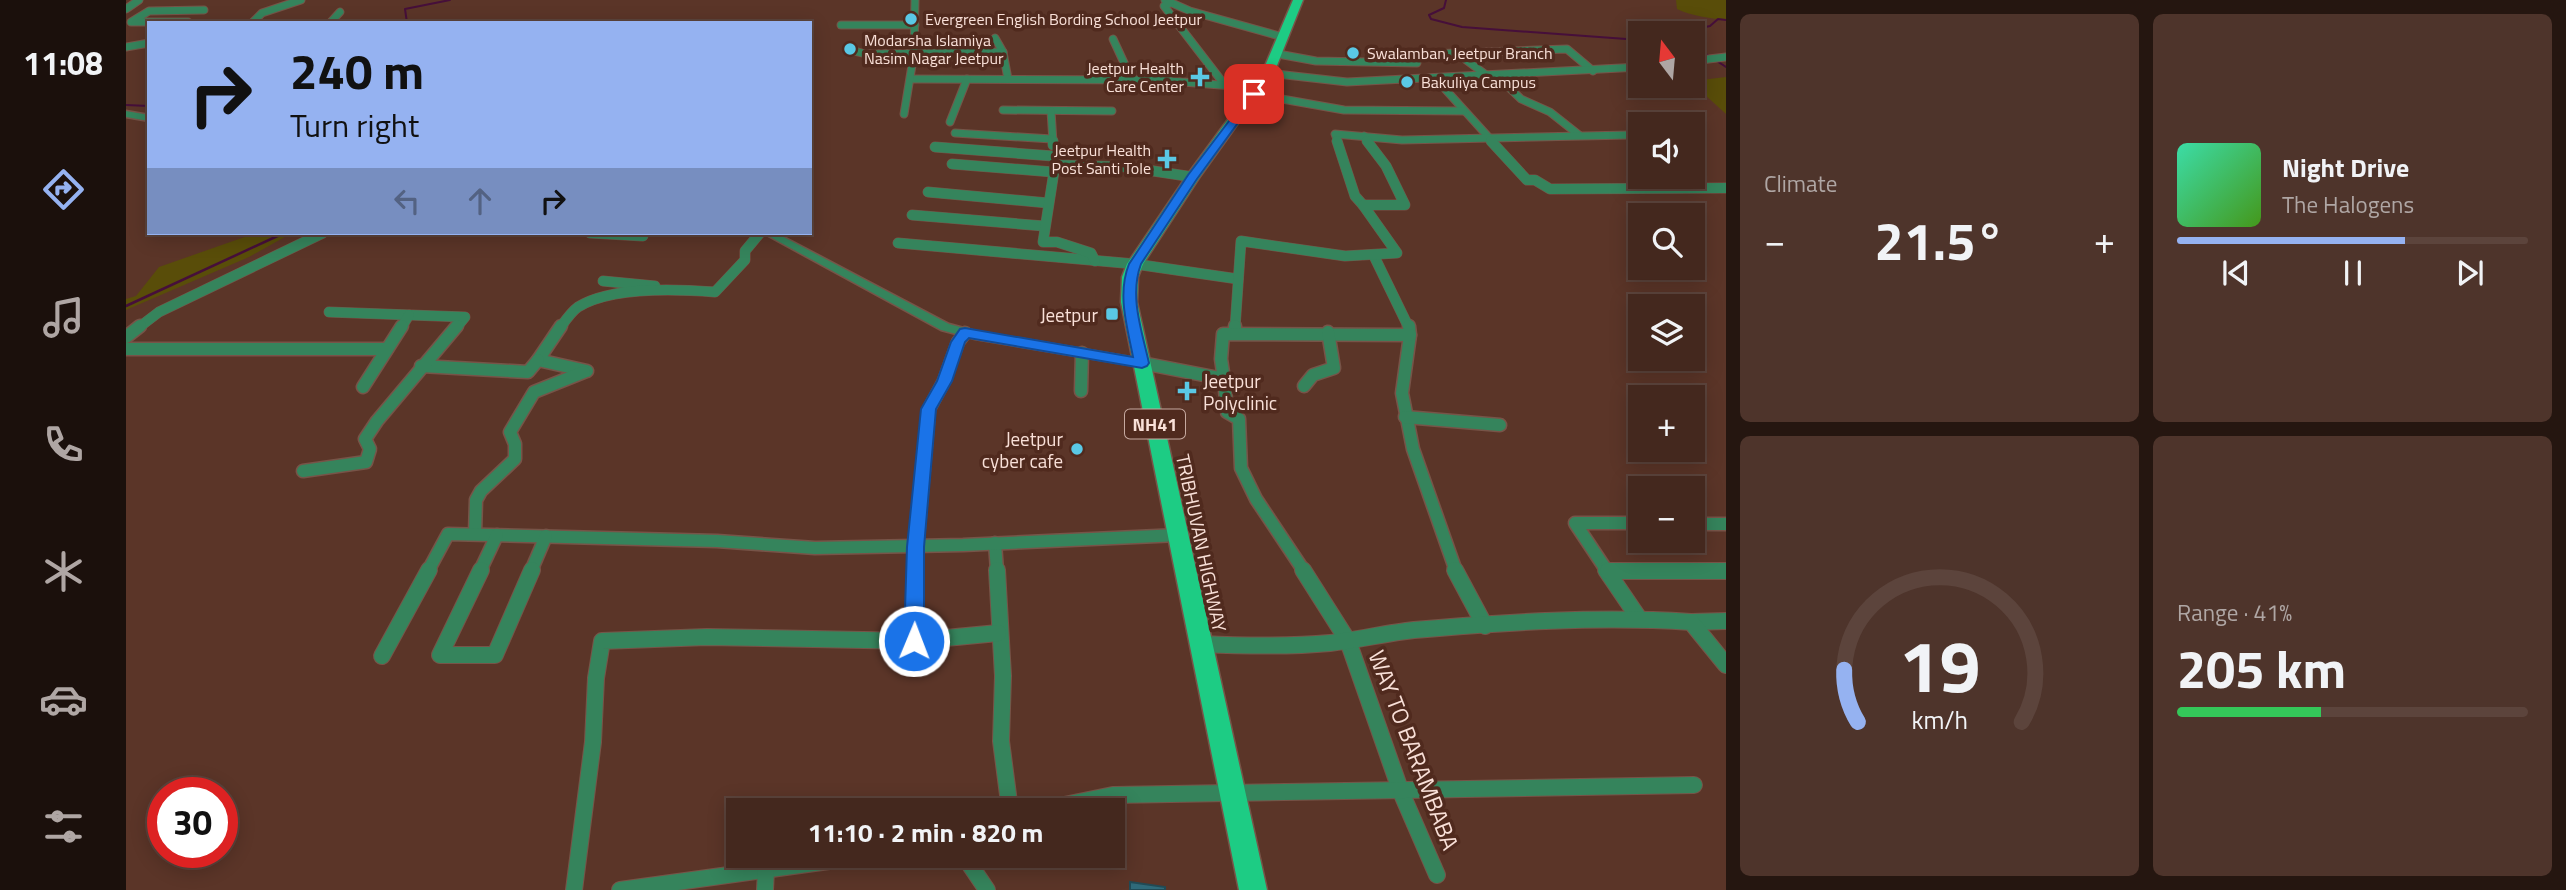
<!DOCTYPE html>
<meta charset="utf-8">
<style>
:root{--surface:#44281e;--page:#4e342b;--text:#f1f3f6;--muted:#afa6a4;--line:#5c443c;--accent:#95b2f1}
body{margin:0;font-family:"Titillium Web",sans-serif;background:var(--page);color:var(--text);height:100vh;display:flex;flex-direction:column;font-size:26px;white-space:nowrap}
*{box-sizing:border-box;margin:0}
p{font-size:23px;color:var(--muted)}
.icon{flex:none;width:38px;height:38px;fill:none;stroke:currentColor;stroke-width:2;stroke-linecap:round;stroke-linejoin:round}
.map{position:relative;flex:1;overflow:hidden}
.sheet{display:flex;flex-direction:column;gap:14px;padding:14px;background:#251610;width:840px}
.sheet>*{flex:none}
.guide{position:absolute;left:21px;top:21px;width:665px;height:214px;border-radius:0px;box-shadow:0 4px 18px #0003,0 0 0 2px var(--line);background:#95b2f1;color:#111;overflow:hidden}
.needle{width:46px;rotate:344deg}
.tools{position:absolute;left:1502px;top:21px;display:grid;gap:14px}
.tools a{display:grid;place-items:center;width:77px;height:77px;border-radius:0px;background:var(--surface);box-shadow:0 4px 18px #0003,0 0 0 2px var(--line);font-size:35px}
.speed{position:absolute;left:21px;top:777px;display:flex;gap:14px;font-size:35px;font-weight:700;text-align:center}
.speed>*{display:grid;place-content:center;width:91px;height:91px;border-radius:50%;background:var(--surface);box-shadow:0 4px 18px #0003,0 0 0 2px var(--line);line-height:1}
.speed .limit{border:10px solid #d22;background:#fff;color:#111}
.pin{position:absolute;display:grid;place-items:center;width:60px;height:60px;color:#fff;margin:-30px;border-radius:14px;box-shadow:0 4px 10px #0006}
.me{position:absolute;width:77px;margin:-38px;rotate:1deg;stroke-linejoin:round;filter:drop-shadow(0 0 5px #0008)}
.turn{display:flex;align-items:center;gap:24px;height:147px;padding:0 28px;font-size:32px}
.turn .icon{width:91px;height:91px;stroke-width:2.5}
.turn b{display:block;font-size:49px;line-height:60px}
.lanes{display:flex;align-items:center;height:66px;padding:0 28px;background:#0003;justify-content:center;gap:35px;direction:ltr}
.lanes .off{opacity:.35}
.big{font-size:52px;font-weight:700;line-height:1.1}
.sheet .widget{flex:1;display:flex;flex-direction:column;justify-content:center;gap:10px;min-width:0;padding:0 24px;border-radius:10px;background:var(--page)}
.sheet .dial{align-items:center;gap:0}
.dial svg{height:182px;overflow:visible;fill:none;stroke:var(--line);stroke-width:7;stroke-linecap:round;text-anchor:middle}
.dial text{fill:var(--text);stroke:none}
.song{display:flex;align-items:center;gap:21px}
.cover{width:84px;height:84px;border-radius:10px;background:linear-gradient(135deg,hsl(160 70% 55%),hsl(100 70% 35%))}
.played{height:7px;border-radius:4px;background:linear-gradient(90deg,var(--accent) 65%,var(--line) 65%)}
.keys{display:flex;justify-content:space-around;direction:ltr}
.heat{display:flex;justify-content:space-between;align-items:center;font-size:38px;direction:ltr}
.charge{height:10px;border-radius:5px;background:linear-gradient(90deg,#34c759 41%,var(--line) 0)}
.sheet .tiles{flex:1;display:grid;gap:14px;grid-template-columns:repeat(2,1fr)}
.trip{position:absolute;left:600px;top:798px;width:399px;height:70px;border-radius:0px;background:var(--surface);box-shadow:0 4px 18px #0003,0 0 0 2px var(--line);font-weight:700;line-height:70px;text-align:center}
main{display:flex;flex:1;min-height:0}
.tab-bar{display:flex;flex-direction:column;width:126px;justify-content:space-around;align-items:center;background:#1b100c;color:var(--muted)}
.tab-bar .icon{width:49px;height:49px}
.tab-bar .current{color:var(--accent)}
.tab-bar b{font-size:32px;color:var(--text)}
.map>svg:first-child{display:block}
.green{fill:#594d09}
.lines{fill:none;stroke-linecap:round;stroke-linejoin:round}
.stream-far1{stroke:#460f3a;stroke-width:2}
.stream{stroke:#460f3a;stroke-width:2.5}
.building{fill:#2f6a7a;stroke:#214a55;stroke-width:2}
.minor-far3-casing{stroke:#775448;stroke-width:9}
.minor-far2-casing{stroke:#775448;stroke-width:11}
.minor-far1-casing{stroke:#775448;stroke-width:15}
.minor-casing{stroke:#775448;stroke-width:18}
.tertiary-casing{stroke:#775448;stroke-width:3}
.trunk-casing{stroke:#775448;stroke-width:3}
.minor-far3{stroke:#35845c;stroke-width:7}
.minor-far2{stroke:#35845c;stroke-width:10}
.minor-far1{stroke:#35845c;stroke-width:12}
.minor{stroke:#35845c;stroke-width:16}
.tertiary{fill:#35845c;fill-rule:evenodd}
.trunk{fill:#1dcc84;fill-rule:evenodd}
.route{fill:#1a73e8;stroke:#114b97;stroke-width:2}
.poi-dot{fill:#5ac8e5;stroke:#502a1e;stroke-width:2.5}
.labels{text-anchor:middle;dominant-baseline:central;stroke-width:7;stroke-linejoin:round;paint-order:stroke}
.far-poi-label{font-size:16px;fill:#f9e0d8;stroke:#502a1e;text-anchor:start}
.shield{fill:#502a1e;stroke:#c6a9a0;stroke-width:2}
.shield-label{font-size:18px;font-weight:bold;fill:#f9e0d8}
.poi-label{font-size:19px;fill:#f9e0d8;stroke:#502a1e;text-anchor:end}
.street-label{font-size:19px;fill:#f9e0d8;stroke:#502a1e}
.near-street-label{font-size:23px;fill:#f9e0d8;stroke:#502a1e}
</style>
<main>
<nav class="tab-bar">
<b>11:08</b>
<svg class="icon current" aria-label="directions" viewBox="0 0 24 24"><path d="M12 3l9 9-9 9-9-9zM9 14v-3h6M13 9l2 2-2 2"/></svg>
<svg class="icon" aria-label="music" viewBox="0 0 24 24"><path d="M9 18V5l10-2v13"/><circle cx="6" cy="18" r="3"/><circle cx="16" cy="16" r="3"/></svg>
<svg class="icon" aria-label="phone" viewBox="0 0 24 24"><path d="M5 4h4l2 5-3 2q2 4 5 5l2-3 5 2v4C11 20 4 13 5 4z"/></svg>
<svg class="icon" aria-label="climate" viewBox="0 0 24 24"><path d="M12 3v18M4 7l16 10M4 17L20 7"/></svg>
<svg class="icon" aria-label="car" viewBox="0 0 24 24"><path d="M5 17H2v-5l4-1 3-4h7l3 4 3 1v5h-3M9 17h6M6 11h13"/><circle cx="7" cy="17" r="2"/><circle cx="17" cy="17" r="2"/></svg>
<svg class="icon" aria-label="filters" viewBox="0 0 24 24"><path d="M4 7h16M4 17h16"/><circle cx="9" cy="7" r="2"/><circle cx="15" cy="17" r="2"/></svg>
</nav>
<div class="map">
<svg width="1600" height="890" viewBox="0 0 1600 890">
<rect width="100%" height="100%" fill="#5b3528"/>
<g class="green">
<path d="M1550 0H1600V20C1583 18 1566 16 1551 9Z"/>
<path d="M1600 77V114L1566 83V81Z"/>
<path d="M130 233H166L123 257 0 310V299L10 296 33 267Z"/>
</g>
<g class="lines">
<g class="stream-far1">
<path d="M1320 0 1318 8 1303 15 1305 19 1336 27 1514 40"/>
<path d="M281 23 279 9 324 0"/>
<path d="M1566 45 1600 67"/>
<path d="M1577 47 1575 35 1566 30 1584 26 1592 19 1600 20"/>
<path d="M0 105 23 106"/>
</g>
<path class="stream" d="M0 306 158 233"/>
</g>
<path class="building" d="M1004 882 1039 887V890H1004Z"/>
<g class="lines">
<g class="minor-far3-casing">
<g id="minor-far3">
<path d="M1039 0 1064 11 1157 37"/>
<path d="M1044 3 1038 6 1098 84"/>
<path d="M0 9 13 0"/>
<path d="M62 22H5L23 11 78 10"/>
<path d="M126 23 136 13 175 0"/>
<path d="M204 23 214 12"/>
<path d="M715 25H789"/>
<path d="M869 38 877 52 882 79"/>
<path d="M987 39 1006 80"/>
<path d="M0 47 23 43"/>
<path d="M728 51 740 54 877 52"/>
<path d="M1152 54 1190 61 1291 63"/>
<path d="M1332 54 1363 77"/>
<path d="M1275 55 1441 49 1467 71"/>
<path d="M1566 61 1600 57"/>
<path d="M1142 73 1221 82 1514 67"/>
<path d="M1371 76 1395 99 1424 112 1453 135"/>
<path d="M785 79 1032 80 1132 88"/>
<path d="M1310 79 1367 142"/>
<path d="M1128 94 1218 110 1337 111"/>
<path d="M877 110 986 111"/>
<path d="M925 111 927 142"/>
<path d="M778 114 788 53 789 0"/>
<path d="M824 122 841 79"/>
<path d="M829 133 926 139"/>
<path d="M1238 136 1243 142"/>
<path d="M1212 142 1209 134 1276 140 1503 135"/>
</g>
</g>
<g class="minor-far2-casing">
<g id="minor-far2">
<path d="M927 141V145"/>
<path d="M1211 141 1229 196 1237 205"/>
<path d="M1365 141 1401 180H1409L1424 189 1600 188"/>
<path d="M809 147 927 156"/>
<path d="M826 164 927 172"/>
<path d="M802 192 922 203"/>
<path d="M786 215 918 226"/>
<path d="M464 233 517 236"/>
<path d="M772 243 1009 264 1112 279"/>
<path d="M1248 256 1283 328"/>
<path d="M969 261 965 253 931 242H917L929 165 1001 167 1067 177"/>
<path d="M477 281 529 286"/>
<path d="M203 312 339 317 330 328"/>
<path d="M12 328 33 312 197 233"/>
<path d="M275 328 283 315"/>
<path d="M434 328C439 321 445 312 452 307 486 286 550 289 589 292L619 260V251L634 233"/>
<path d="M1109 328 1115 241 1219 256 1271 253 1237 205H1279L1260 166 1241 141"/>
</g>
</g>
<g class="minor-far1-casing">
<g id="minor-far1">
<path d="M435 326 412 360 461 371"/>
<path d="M1283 326 1284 335 1276 393 1287 449 1330 571"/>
<path d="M1109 333V326"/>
<path d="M0 337 14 326"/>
<path d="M0 349H261"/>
<path d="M1016 363 1098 379 1101 412 1113 419 1115 468 1130 499 1178 571"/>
<path d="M295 366 402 372 412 360"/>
<path d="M1098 379 1095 359 1097 334 1284 335"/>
<path d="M1178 386 1187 375 1208 368 1202 332"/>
<path d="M237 387 276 326"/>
<path d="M955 391 956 353"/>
<path d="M1279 417 1374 425"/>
<path d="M177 471 240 462 244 449 239 439 251 421 331 326"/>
<path d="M1566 524H1600"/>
<path d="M349 534 350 500 355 491 389 459V444L384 432 408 392 458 372"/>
<path d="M869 543 871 571"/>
<path d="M302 571 322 534 591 541 689 548 837 545 1053 535"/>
<path d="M354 571 371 535"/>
<path d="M405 571 420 536"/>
<path d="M789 571 803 409 818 381 832 342 839 333"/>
<path d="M1481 571 1449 523H1514"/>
<path d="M1482 571H1600"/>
</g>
</g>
<g class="minor-casing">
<g id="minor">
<path d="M355 570 314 655H369L406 570"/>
<path d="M871 570 877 676 875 741 884 810"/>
<path d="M1177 570 1222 641 1275 792 1311 875"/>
<path d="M1329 570 1359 626"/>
<path d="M1480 570 1512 617"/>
<path d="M1482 571H1600"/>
<path d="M1565 622 1600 621"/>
<path d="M788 641 790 570"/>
<path d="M1076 644C1119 646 1161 647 1204 643 1232 640 1260 633 1288 630 1381 622 1472 616 1565 622L1600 665"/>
<path d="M256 656 303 570"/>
<path d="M914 810 987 795 1568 785"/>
<path d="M838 856 861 890"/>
<path d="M448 890 467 742 470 678 476 641 581 637 788 641 872 633"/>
<path d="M494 890 739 856"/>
<path d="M639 890 640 870"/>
</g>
</g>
<g class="tertiary-casing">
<g id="tertiary">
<path d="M0 111 23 115V121L0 117Z"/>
<path d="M637 233H650L823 324 849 331 1016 359 1022 363 1016 367 849 339 815 330Z"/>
</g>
</g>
<g class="trunk-casing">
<path id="trunk" d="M1167 0H1177L1148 73 1073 178 1017 264 1012 277 1011 302 1141 890H1113L995 302 996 277 1001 264 1062 174 1136 73Z"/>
</g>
<use href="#minor-far3" class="minor-far3"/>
<use href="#minor-far2" class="minor-far2"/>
<use href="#minor-far1" class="minor-far1"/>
<use href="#minor" class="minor"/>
<use href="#tertiary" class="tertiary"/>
<use href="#trunk" class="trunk"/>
</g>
<path class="route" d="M1125 92 1133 94 1071 179 1015 264C1003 296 1016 331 1023 363L1021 366 1016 368 843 338 839 342 826 381 810 409 798 547V641L795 647 788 650 781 647 778 641 781 547 795 409 811 381 825 342 834 329 839 328 1007 357C1001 326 991 294 1003 264L1062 175Z"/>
<g class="poi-dot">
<circle cx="785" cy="19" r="7"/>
<circle cx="724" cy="49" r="7"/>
<circle cx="1227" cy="53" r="7"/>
<path d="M1070.5 66.5h7v7h7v7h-7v7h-7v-7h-7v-7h7z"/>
<circle cx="1281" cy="82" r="7"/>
<path d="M1037.5 148.5h7v7h7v7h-7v7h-7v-7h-7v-7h7z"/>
<rect x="979" y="307" width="14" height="14" rx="3.5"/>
<path d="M1057.5 380.5h7v7h7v7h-7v7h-7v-7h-7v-7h7z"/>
<circle cx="951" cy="449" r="7"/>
</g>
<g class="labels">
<g class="far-poi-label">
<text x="799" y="19">Evergreen English Bording School Jeetpur</text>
<text x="738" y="40">Modarsha Islamiya<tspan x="738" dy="18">Nasim Nagar Jeetpur</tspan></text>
<text x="1241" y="53">Swalamban, Jeetpur Branch</text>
<text x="1058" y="68" text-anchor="end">Jeetpur Health<tspan x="1058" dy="18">Care Center</tspan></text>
<text x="1295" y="82">Bakuliya Campus</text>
<text x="1025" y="150" text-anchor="end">Jeetpur Health<tspan x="1025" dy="18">Post Santi Tole</tspan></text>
</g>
<rect class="shield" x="999" y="409.5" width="60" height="29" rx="5"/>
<g class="shield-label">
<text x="1029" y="424">NH41</text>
</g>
<g class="poi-label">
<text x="972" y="314">Jeetpur</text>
<text x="1077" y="380" text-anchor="start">Jeetpur<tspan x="1077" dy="22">Polyclinic</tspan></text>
<text x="937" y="438">Jeetpur<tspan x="937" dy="22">cyber cafe</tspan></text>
</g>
<g class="street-label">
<text transform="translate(1076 543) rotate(78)">TRIBHUVAN HIGHWAY</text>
</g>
<g class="near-street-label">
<text transform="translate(1288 750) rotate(69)">WAY TO BARAMBABA</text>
</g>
</g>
</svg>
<div class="tools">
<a><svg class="needle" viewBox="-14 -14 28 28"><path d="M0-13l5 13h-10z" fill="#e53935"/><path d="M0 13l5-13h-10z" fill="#afa6a4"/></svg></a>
<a><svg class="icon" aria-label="sound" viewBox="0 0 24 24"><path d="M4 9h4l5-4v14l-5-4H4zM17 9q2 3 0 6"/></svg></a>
<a><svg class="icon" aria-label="search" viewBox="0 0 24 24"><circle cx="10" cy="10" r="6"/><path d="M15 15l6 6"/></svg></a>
<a><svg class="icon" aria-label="layers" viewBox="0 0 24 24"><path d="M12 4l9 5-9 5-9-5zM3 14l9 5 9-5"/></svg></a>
<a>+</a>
<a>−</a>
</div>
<div class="speed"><div class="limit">30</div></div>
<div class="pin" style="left:1128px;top:94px;background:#d93025"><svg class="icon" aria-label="arrive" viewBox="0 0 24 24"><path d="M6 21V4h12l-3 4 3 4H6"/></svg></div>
<svg class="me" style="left:788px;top:641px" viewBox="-20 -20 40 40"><circle r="17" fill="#1a73e8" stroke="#fff" stroke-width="3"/><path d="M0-11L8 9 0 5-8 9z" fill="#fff"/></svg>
<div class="trip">11:10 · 2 min · 820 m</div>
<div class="guide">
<div class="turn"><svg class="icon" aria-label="right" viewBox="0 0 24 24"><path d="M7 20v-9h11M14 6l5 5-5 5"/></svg><div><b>240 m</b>Turn right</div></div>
<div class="lanes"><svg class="icon off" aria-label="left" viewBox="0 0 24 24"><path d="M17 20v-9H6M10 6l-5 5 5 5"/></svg><svg class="icon off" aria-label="ahead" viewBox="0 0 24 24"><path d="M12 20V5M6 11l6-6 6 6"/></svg><svg class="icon" aria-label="right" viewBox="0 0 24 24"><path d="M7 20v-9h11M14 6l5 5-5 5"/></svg></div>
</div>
</div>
<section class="sheet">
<div class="tiles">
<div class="widget"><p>Climate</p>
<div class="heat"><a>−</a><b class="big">21.5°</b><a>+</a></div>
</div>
<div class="widget">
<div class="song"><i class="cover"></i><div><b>Night Drive</b><p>The Halogens</p></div></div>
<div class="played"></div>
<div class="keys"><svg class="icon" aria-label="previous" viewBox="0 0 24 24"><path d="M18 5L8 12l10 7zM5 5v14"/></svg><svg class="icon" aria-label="pause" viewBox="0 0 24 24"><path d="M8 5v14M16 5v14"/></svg><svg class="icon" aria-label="next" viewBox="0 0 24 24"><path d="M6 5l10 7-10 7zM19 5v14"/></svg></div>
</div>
<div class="widget dial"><svg viewBox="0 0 100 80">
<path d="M14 69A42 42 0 1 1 86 69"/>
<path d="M14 69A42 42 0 0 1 8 46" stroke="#95b2f1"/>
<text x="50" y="56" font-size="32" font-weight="700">19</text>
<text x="50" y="72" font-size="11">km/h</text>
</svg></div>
<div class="widget"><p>Range · 41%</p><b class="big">205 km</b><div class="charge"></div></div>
</div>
</section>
</main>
